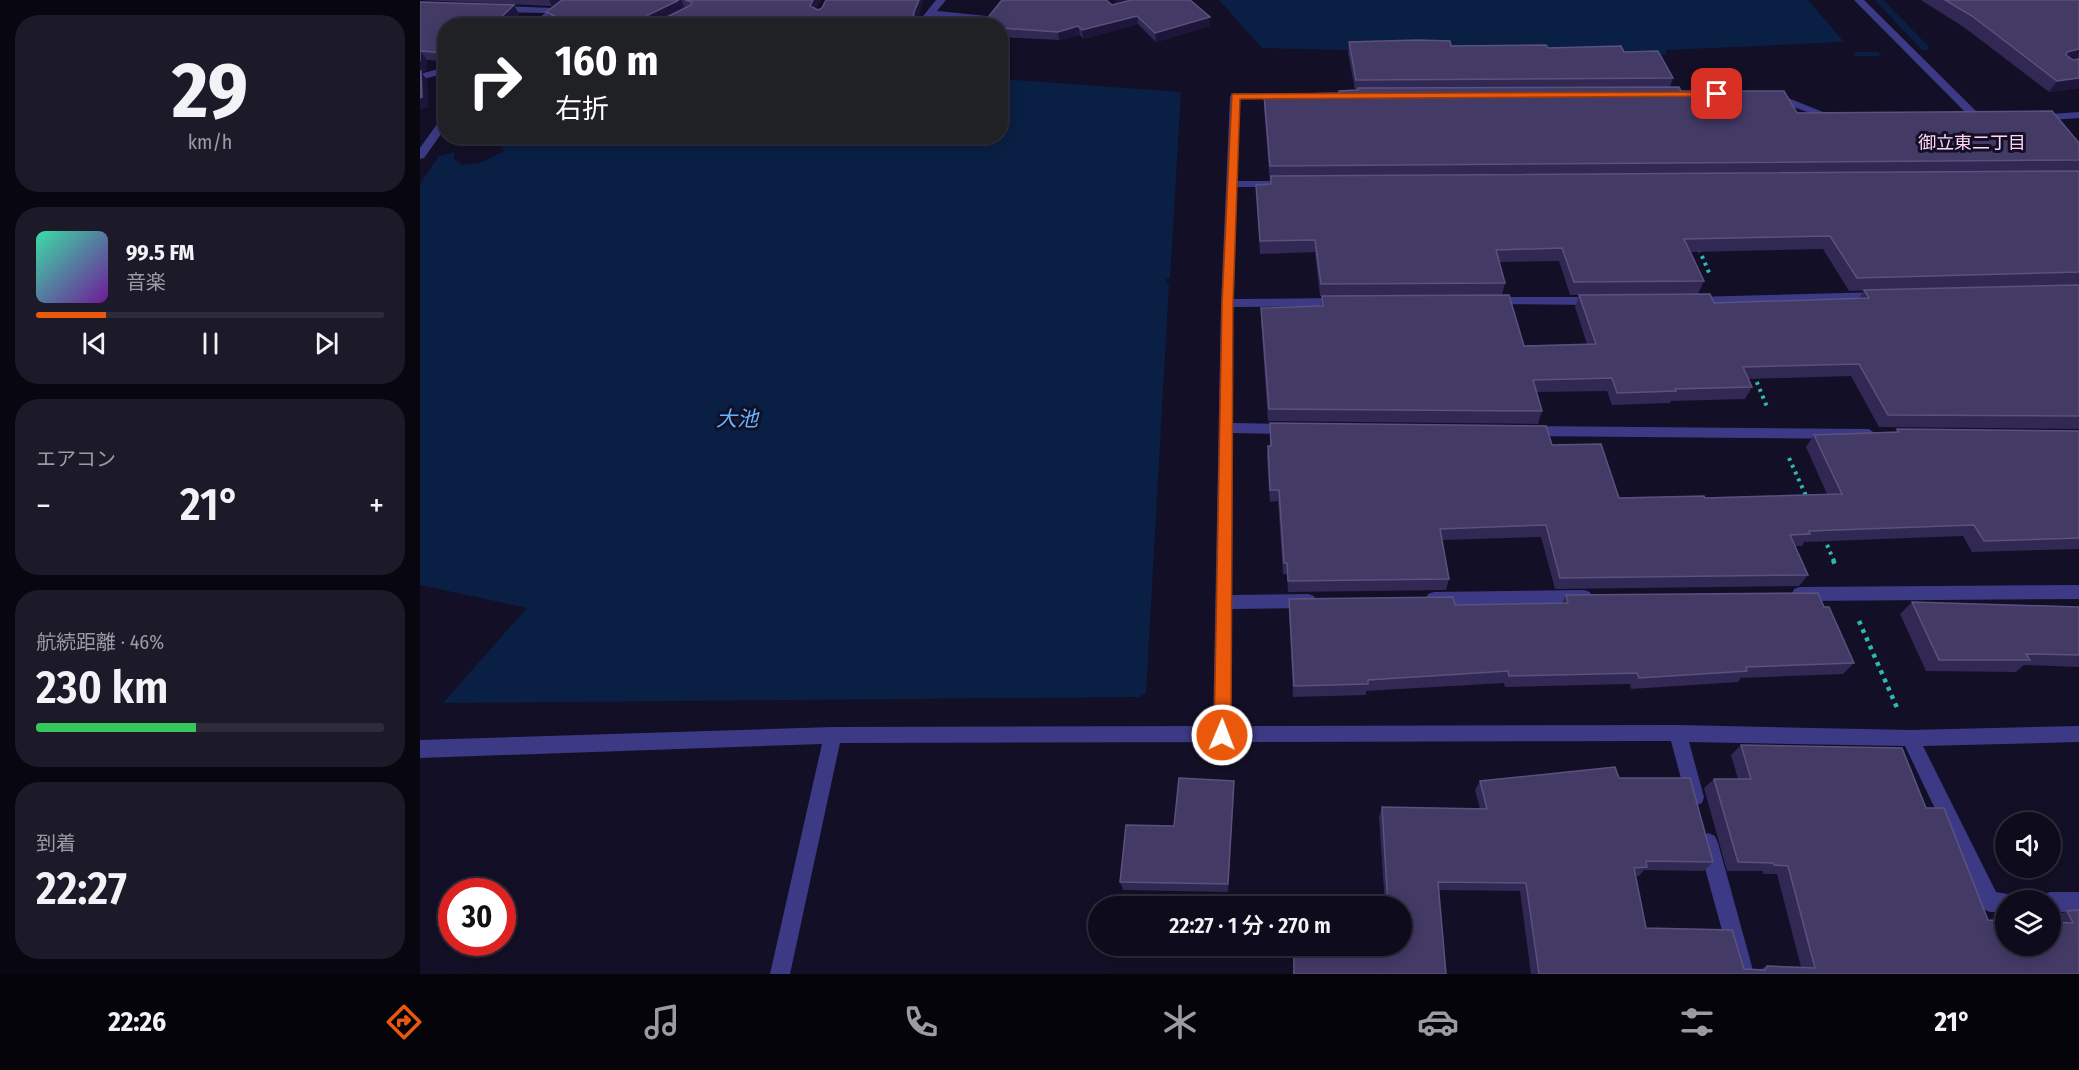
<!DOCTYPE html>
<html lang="ja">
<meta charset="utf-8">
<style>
:root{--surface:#0e0b1c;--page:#1c1929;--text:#f1f3f6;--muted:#9b9ba3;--line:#2e2b3b;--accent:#ea580c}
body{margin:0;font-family:"Fira Sans Condensed","Noto Sans JP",sans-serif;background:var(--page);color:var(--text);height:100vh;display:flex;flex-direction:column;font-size:22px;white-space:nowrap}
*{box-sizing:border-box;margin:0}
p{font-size:20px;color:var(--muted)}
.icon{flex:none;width:33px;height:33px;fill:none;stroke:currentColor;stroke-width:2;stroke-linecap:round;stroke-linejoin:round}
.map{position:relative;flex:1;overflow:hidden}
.details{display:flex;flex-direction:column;gap:15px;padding:15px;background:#08060f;width:420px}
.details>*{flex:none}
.guide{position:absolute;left:18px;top:18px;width:570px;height:126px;border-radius:24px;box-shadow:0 3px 15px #0003,0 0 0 2px var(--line);background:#202124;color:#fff;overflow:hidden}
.tools{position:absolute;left:1575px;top:812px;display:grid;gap:12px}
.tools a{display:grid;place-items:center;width:66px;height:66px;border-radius:50%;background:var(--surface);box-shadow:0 3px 15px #0003,0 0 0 2px var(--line);font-size:30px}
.speed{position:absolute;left:18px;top:878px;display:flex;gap:12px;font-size:30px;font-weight:700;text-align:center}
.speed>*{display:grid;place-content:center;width:78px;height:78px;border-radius:50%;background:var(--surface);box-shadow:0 3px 15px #0003,0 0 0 2px var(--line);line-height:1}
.speed .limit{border:9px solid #d22;background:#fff;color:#111}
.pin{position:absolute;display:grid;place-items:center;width:51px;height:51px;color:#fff;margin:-26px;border-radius:12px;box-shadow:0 3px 9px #0006}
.me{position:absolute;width:66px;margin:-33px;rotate:1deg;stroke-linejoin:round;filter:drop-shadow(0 0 4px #0008)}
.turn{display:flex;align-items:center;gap:21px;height:126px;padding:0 18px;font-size:27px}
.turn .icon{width:78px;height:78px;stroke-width:2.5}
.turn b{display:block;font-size:42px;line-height:51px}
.big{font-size:45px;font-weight:600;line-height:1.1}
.details .tile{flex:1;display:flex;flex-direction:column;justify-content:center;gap:9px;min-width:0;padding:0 21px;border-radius:24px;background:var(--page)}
.details .dial{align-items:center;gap:0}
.dial b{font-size:78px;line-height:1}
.song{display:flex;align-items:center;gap:18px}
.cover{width:72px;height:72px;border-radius:9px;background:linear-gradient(135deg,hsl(160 70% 55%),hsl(280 70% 35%))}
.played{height:6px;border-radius:3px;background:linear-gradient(90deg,var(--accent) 20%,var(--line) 20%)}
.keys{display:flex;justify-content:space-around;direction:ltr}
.heat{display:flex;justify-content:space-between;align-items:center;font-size:33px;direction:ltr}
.charge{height:9px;border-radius:4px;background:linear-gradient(90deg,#34c759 46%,var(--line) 0)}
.trip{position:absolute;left:668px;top:896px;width:324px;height:60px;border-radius:30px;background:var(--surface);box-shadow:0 3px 15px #0003,0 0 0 2px var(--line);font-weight:600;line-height:60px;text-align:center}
.dock{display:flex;height:96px;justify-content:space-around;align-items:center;background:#06040b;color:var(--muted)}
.dock .icon{width:42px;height:42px}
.dock .active{color:var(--accent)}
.dock b{font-size:27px;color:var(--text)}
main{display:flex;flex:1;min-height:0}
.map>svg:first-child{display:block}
.water{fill:#0a1f44}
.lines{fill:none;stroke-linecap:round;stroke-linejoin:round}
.stream{fill:#0a1f44;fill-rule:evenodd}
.path-far1{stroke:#2fb8b0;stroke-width:4;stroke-dasharray:3 4.5;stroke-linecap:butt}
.path{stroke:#2fb8b0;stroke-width:4.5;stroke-dasharray:4 5;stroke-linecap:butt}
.minor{fill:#3d3a85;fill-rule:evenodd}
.wall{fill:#312854;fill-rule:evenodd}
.shaded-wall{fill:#1d163a}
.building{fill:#433a66;stroke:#5a527e;stroke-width:1.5}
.route{fill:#ea580c;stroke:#983908;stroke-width:1.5}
.labels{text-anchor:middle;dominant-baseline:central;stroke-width:6;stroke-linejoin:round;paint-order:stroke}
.far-neighbourhood-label{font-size:18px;fill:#ffd6f0;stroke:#130f26}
.water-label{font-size:21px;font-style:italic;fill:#62b6ff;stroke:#130f26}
</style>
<main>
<section class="details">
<div class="tile dial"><b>29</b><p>km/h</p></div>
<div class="tile">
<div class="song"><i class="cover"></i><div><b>99.5 FM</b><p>音楽</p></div></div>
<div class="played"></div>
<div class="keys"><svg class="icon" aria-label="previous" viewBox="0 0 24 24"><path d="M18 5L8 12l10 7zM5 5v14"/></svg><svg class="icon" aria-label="pause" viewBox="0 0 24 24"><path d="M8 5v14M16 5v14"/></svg><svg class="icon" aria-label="next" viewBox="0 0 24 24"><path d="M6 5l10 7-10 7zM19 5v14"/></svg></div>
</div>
<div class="tile"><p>エアコン</p>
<div class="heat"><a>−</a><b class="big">21°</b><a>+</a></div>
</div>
<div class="tile"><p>航続距離 · 46%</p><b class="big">230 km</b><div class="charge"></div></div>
<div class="tile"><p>到着</p><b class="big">22:27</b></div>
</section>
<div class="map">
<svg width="1659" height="974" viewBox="0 0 1659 974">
<rect width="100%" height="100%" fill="#130f26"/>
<g class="water">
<path d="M799 0H1388L1424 42 1246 50V55L1216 57 842 48Z"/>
<path d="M581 79 761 92 750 278 746 279 747 284H749L726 693 719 697 23 703 107 608 0 585V184L19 156 34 152V159L42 165 59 163 84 151 80 145 93 136H580Z"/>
</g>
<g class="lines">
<g class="stream">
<path d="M1455 0H1463L1508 46V50H1502Z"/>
<path d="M1435 52H1458L1462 54 1458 56H1435Z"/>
</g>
<g class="path-far1">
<path d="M1279 249 1290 275"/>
<path d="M1334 375 1347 407"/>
<path d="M1369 458 1387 498"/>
<path d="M1404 538 1414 561"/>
</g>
<g class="path">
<path d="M1413 560 1416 567"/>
<path d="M1439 621 1478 710"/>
</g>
<g class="minor">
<path d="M144 0H155L121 26H110L125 13 78 12 73 9 78 6 133 8Z"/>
<path d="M516 0H526L517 11 567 16 572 19 567 22 513 16 505 25H499V21Z"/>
<path d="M1434 0H1444L1562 117V121H1554Z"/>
<path d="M26 67V73L0 80V74Z"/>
<path d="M1360 91 1368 98 1418 118 1417 120H1409L1360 102 1357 97 1349 94Z"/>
<path d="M862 93 866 94V98L820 99 817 181H870L876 184 870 187H817L814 299 921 298 927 302 921 306 813 307V423L870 424 877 429 870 434 813 433 812 595 888 594 894 596 896 601 894 606 888 608 812 609 811 726 1258 725 1490 730 1659 726V742L1503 746 1576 892 1593 895 1595 900H1586V912H1570L1563 909 1485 746 1269 742 1284 797 1282 803 1275 806 1268 803 1266 797 1251 741 420 743 370 974H350L402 744 0 758V740L413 727 793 726 801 303 810 96 815 93Z"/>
<path d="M1659 112V118L1617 121 1612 118 1617 115Z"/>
<path d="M26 116V127L4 158 0 159V148L22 117Z"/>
<path d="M1461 292 1467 296 1466 299 1272 305 1266 301 1272 297Z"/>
<path d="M1071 297H1176L1182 301 1176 305 1066 304 1065 301Z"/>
<path d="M1107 426 1449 429 1456 434 1449 439 1107 436 1100 431Z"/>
<path d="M1659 585V599L1380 601 1374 599 1372 594 1374 589 1380 587Z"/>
<path d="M1164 590 1170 592 1172 597 1170 602 1164 604 1014 606 1008 604 1006 599 1008 594 1014 592Z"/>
<path d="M1288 833 1295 836 1298 843 1334 974H1314L1278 843 1281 836Z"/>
<path d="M1630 892H1659V912H1630V900H1621L1623 895Z"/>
</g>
</g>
<g class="wall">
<path d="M0 0H140L132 6Z"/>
<path d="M142 0H401L396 9 398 10 497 21 496 26H141L132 21 126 12Z"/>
<path d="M1501 0H1659V88L1629 92 1545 28Z"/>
<path d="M0 2 99 14 87 26H26V61L7 60V70L1 72 7 80 8 107 0 109Z"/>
<path d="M692 5 790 17V26L736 42 718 24 663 39 660 35 639 40 580 37V26Z"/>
<path d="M929 42 1128 48 1204 52 1253 78 1250 87 1261 91 1377 113 1659 143V429L1459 427 1431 376 1328 379 1332 387 1325 399 1251 401 1250 403 1192 405 1187 391 1116 392 1122 411 1118 424 848 421 841 320V308L901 306 902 296H900L895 252 840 254 836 185 850 184 844 108V95L919 93V91L935 90 928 53ZM1403 249 1429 291 1659 285 1444 290 1439 298 1294 303 1278 294 1284 281 1270 252ZM1139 261 1150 295H1159L1155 307 1167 344 1104 346 1082 295 1085 283 1079 262Z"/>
<path d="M850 423 1132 445 1199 498H1285L1407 494 1386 447 1394 435 1475 432 1477 429 1659 431V549L1552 552 1543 536 1384 542 1382 546H1375L1388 575 1379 586 1135 589 1121 537 1022 540 1029 579 1026 590 868 592 867 574H863L858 501 850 502 847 458 848 446H850Z"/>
<path d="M1146 595 1404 607 1434 663 1423 674 1321 678 1318 682 1211 689 1210 684 1085 687 1084 683 946 691V695L873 697 869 611V599L1035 605 1142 603Z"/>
<path d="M1492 602 1659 607V667L1604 665 1596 672 1506 671 1480 614Z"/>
<path d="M1321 745 1506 808 1568 920 1630 945V918L1647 911 1659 910V974H1111L1100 891 1018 890 1026 974H873V945H981V906H965L959 817 962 807 1060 809 1055 790 1060 781 1199 778 1293 862 1284 871 1224 870 1219 876H1215L1226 928 1324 969H1341L1347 966 1381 967 1357 874H1343V871H1307L1284 788 1294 779H1318L1311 755Z"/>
<path d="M814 781V791L808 892 703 890 700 882 754 826Z"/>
</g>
<g class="shaded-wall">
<path d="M129 0H140L132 6Z"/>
<path d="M259 0H261L265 8 232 24 227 18 228 15Z"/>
<path d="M393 0H401L393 15 390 6Z"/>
<path d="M499 0H504L496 26H492L494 12Z"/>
<path d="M694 0H708L695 3Z"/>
<path d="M94 5 99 14 87 26H72Z"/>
<path d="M717 16 718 24 663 39 662 30Z"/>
<path d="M790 17V26L736 42 735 33Z"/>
<path d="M189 18 192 26H176L175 24Z"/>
<path d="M170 22 172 26H161Z"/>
<path d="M658 26 660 35 639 40 638 32Z"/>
<path d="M1659 49 1658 59 1639 64 1647 52Z"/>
<path d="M0 51 7 60V70L1 72 7 80 8 107 0 109Z"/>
<path d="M1659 78V88L1629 92 1637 81Z"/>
<path d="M814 781V791L808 892V884Z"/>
</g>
<g class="building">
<path d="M142 0H259L228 15 227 18 243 19 271 5 272 2 265 0H393L390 6 398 10 402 8 406 0H499L494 12 492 26H406L294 23 286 26H201L189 18 175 24 170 22 161 26H155L126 12Z"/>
<path d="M582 0H686L692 5 711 0H770L790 17 735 33 717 16 662 30 658 26 638 32 580 28V26H561Z"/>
<path d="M1525 0H1659V49L1647 52 1646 55 1653 60 1659 59V78L1637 81 1552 16Z"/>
<path d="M0 2 94 5 72 26H26V53L0 51V61Z"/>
<path d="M998 40 1030 41 1031 46 1126 45 1128 48 1201 46 1204 52 1238 51 1253 78 936 80 929 42Z"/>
<path d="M0 71H1L2 97 0 98Z"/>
<path d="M1259 87 1261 91H1364L1377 113 1632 111 1659 143V160L850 166 844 95 919 93V91L938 90V88Z"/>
<path d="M1659 171V272L1437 278 1410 236 1264 239 1284 281 1154 282 1142 248 1076 250 1085 283 901 284 895 240 840 241 836 185 851 184V176Z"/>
<path d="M1659 285V416L1468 415 1439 364 1323 367 1332 387 1255 389 1256 391 1197 393 1192 378 1113 380 1122 411 849 409 841 308 903 306 902 296 1089 295 1104 346 1176 344 1159 295 1290 294 1294 303 1449 298 1444 290Z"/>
<path d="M850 423 1126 426 1132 445 1181 444 1199 498 1284 496 1285 498 1422 494 1394 435 1479 432 1477 429 1659 431V538L1564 541 1554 525 1389 531 1390 534 1370 535 1388 575 1140 578 1126 525 1020 529 1029 579 868 581 867 563H864L859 490H850L848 446H851Z"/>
<path d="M1398 593 1404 607H1409L1434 663 1326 667 1327 671 1219 678 1217 673 1089 676 1088 671 948 680V684L874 686 869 599 1033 597 1035 605 1148 603 1146 595Z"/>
<path d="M1492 602 1659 607V655L1606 654 1610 660H1519Z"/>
<path d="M1321 745 1482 748 1506 808H1524L1568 920 1586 921V945H1630V922L1653 923 1647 911 1659 910V974H1119L1106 883 1018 882 1026 974H874V945H981V906H968L962 807 1067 809 1060 781 1195 767 1199 778H1270L1293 862 1226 861 1227 867 1214 868 1226 928 1312 930 1324 969 1345 970 1347 966 1395 968 1368 866 1354 865 1353 863 1318 862 1294 779H1331Z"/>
<path d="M759 778 814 781 808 884 700 882 706 825 754 826Z"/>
</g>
<path class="route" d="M1297 92H1301V96L820 99 813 303 811 735 808 741 802 743 797 741 794 735 802 303 812 94Z"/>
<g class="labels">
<g class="far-neighbourhood-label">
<text x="1552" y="143">御立東二丁目</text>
</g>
<g class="water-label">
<text x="317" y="419">大池</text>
</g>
</g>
</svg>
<div class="tools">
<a><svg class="icon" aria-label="sound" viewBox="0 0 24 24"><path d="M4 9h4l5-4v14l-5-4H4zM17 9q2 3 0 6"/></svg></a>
<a><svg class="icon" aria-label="layers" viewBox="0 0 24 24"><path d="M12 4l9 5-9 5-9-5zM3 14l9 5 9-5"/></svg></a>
</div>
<div class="speed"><div class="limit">30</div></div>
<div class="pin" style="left:1297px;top:94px;background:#d93025"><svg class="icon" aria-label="arrive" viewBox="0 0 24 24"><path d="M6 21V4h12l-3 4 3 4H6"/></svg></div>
<svg class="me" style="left:802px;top:735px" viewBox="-20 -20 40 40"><circle r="17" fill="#ea580c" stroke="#fff" stroke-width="3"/><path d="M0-11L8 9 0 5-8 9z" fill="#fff"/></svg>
<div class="trip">22:27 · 1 分 · 270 m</div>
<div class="guide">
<div class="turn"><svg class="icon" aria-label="right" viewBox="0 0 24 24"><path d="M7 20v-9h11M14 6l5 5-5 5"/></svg><div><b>160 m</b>右折</div></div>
</div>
</div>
</main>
<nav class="dock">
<b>22:26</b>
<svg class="icon active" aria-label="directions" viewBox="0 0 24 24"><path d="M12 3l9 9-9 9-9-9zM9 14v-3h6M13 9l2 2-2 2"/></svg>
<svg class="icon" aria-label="music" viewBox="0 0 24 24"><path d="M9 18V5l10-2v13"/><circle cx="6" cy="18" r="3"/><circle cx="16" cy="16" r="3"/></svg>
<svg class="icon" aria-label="phone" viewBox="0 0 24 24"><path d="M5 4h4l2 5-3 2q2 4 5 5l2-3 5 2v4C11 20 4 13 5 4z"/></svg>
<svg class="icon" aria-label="climate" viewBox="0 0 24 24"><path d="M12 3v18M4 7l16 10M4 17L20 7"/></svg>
<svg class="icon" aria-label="car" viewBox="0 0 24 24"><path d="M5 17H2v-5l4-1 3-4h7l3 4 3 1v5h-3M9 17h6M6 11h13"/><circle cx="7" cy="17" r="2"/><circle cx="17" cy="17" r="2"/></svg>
<svg class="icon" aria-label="filters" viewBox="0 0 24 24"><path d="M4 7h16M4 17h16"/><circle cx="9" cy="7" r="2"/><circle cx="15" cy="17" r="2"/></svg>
<b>21°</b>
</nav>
